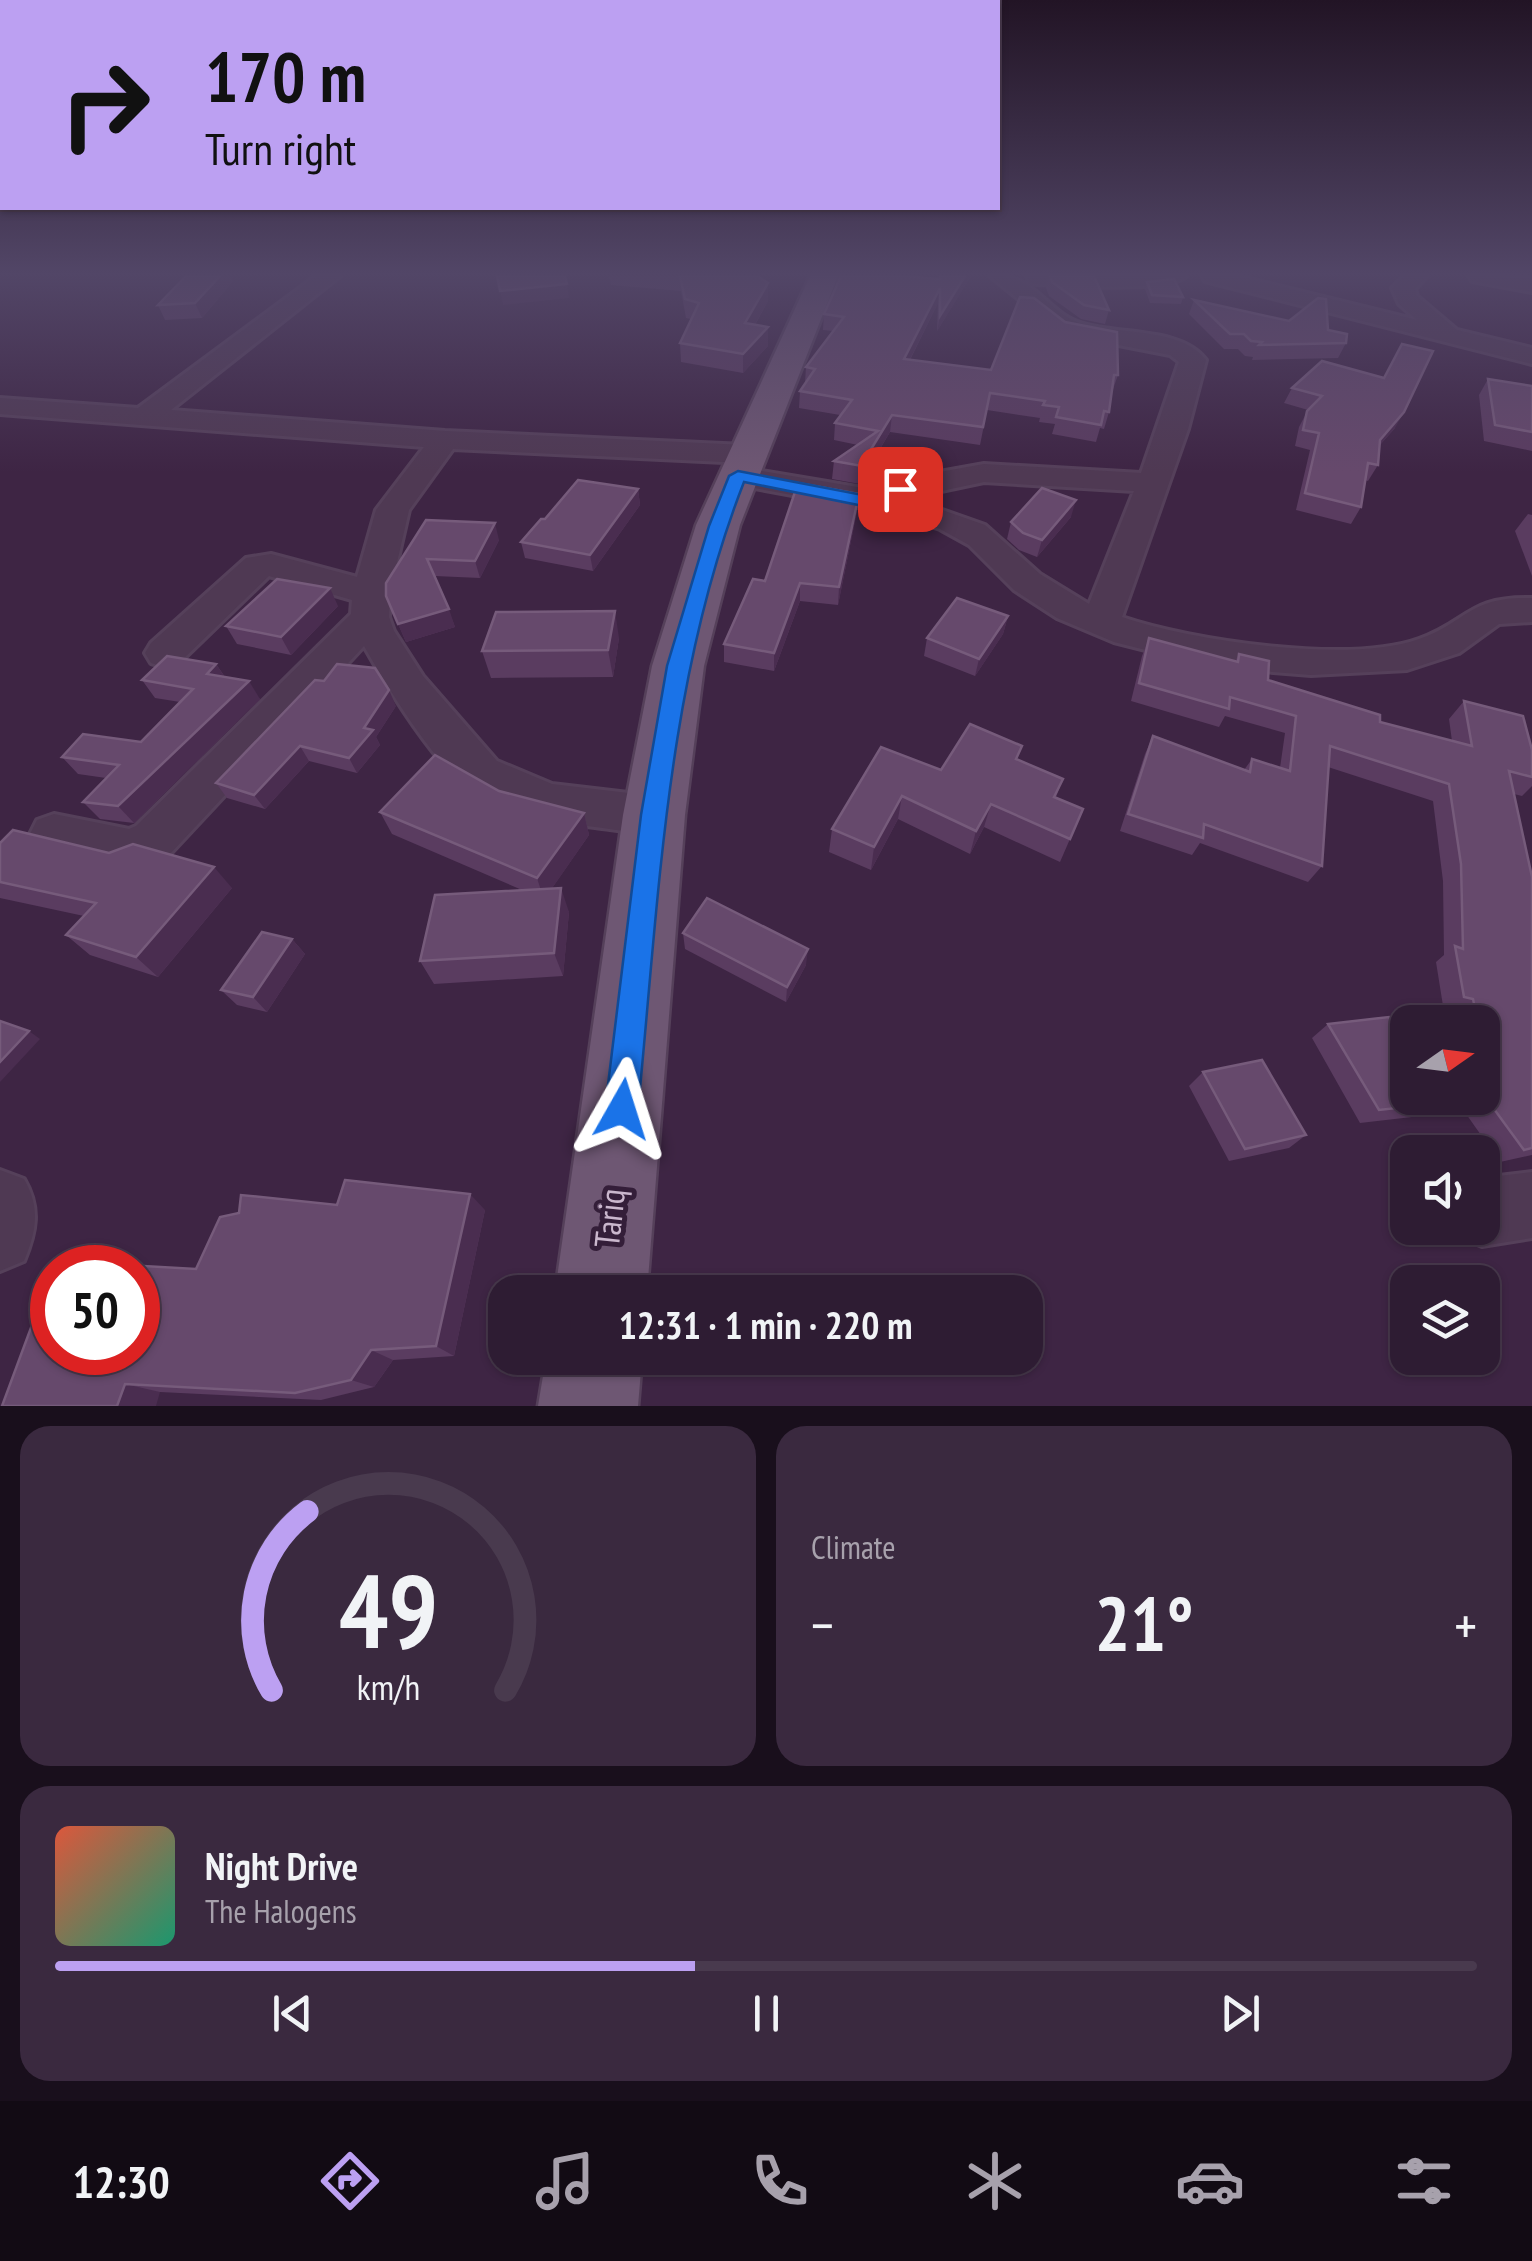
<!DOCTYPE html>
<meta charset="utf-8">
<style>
:root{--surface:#2e1c33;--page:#3a293f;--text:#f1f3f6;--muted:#a7a1ac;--line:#493a4e;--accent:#bca0f2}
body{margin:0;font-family:"PT Sans Narrow",sans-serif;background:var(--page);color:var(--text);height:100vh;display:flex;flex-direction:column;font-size:38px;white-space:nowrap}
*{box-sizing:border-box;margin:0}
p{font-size:32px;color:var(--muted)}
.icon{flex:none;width:55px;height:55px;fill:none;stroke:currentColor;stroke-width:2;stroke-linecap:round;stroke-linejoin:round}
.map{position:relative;height:1406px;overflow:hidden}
.sheet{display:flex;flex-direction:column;gap:20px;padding:20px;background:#190f1c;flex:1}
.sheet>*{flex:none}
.banner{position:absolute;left:0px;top:0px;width:1000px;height:210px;box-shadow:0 2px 8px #0004,0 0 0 2px var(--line);background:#bca0f2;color:#111;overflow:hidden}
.needle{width:65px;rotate:76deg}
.fabs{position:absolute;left:1390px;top:1005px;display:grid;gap:20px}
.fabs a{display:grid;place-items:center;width:110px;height:110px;border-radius:20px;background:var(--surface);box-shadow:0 2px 8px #0004,0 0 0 2px var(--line);font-size:50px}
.speed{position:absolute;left:30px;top:1245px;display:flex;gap:20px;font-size:50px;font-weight:700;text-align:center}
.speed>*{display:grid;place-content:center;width:130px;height:130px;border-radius:50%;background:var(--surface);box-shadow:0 2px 8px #0004,0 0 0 2px var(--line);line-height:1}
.speed .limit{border:15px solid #d22;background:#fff;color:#111}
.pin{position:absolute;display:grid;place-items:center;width:85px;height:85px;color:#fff;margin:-42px;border-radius:20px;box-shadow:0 5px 15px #0006}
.me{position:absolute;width:110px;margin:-55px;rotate:6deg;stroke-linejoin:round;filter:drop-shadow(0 0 8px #0008)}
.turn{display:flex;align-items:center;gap:35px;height:210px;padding:0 40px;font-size:45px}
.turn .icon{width:130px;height:130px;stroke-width:2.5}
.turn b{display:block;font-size:70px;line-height:85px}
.big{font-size:75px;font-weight:700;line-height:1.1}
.sheet .widget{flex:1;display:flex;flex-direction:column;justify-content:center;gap:15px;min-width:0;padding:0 35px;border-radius:30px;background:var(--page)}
.sheet .dial{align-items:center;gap:0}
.dial svg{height:260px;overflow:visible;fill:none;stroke:var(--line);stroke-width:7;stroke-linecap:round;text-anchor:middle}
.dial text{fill:var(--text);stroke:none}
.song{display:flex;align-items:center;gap:30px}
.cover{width:120px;height:120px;border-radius:15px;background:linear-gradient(135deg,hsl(10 70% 55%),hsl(160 70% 35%))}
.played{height:10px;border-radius:5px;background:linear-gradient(90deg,var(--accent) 45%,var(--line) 45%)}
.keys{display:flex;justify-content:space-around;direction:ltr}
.heat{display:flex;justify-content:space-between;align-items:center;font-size:55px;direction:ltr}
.sheet .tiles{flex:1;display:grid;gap:20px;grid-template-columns:1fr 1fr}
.widget:last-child{grid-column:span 2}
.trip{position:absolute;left:488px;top:1275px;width:555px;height:100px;border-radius:30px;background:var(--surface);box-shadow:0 2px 8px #0004,0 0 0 2px var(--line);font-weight:700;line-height:100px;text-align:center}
.tab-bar{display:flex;height:160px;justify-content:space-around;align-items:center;background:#120b14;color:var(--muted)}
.tab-bar .icon{width:70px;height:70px}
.tab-bar .active{color:var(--accent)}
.tab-bar b{font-size:45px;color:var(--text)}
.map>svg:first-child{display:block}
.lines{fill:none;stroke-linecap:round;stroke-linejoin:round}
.minor-casing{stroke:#55405a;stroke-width:6}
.major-casing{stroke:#55405a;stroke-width:5}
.minor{fill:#4f3953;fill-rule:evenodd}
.major{fill:#6e5773;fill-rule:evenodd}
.wall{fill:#5a3c60}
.shaded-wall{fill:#4a2d50}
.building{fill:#66496c;stroke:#765b7b;stroke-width:2.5}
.route{fill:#1a73e8;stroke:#114b97;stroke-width:2.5}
.labels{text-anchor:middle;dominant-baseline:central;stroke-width:10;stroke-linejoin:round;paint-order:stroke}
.street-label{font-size:35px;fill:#cab7cd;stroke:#341e39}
</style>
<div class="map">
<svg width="1532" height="1406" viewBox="0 0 1532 1406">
<rect width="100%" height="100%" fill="#3e2544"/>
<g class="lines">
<g class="minor-casing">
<g id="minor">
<path d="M316 276H340L171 410 445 431 745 445 756 448 760 454 756 460 745 463 453 449 409 510 390 593 389 617 394 631 423 676 497 761 552 784 654 796 671 801 678 815 671 829C646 837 621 830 595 827 554 822 495 814 463 785 427 751 389 690 364 646L170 854 131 871 37 848 30 834 37 820 54 814 129 829 136 826 351 614 352 600 269 576 179 663 165 667 151 663 145 653 151 643 246 558 271 554 357 577 376 510 424 447 0 414V398L138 408Z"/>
<path d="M990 276C1037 273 1045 313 1083 324 1119 335 1181 327 1206 360L1188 429 1122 617C1192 641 1350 664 1419 639 1468 622 1468 596 1532 598V622L1499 624 1459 653 1407 670 1311 675 1213 667 1114 642 1057 618 1014 590 969 545 940 529 890 513 727 483 722 476 727 469 738 467 875 490 901 479 984 464 1141 473 1179 362 1170 355 1062 334ZM984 482 1134 491 1089 604 1040 574 985 525 908 498Z"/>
<path d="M1027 276H1186C1168 293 1066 285 1037 284L1029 282Z"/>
<path d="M1202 276H1238L1417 320 1399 304 1392 288 1404 276H1427L1415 289 1417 296 1457 330 1532 348V364L1205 281Z"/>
<path d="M1469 276 1532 278V292L1472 281Z"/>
<path d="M0 1170 24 1179C41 1208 36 1232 24 1261L0 1271Z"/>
<path d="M1532 1172V1238L1482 1246 1458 1236 1455 1228H1482V1178Z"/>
</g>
</g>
<g class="major-casing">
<g id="major">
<path d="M810 276H838L740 525 704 666 685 815 647 1292H555L623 815 652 666 696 525Z"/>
<path d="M546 1358H642L638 1406H538Z"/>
</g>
</g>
<use href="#minor" class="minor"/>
<use href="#major" class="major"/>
</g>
<g class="wall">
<path d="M186 276H231L233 281 202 318 165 320 158 305Z"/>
<path d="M609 276H757L768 301 755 325 768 327V346L743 373 681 362 680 343 691 319 686 318 681 291 611 285Z"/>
<path d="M939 276H971L937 331 938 303 910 360 991 370 1118 375 1112 392 1109 412 1104 429 1100 428 1096 442 1052 434 1055 424 1039 422 1040 418 987 410 980 445 890 432 873 461 876 480 871 486 832 479 834 461 858 445 834 440 835 423 840 415 799 408 800 391 805 383 806 367 833 331 823 330 824 314 939 279Z"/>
<path d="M1049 276H1094L1109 310 1105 324 1081 319 1049 296 1046 288Z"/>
<path d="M1147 282 1183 297 1181 304 1150 303 1145 289Z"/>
<path d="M1194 300 1328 330 1346 343 1338 358 1252 360 1253 357 1245 356 1238 349H1224L1189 314Z"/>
<path d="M1322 361 1395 428 1379 446 1378 465 1368 481 1365 480 1361 507 1351 524 1296 510 1310 450 1295 446 1299 427 1308 410 1284 403 1292 388Z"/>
<path d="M1488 379 1532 386V451L1484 441 1479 395Z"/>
<path d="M638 489 640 505 593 571 525 558 521 542 545 519Z"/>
<path d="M857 511 838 605 800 601 774 671 724 662V644L765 581Z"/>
<path d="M1528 514 1532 515V576L1515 531Z"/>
<path d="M1071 517 1037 557 1019 550 1007 539 1011 522Z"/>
<path d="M426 520 499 540 480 578 435 576 455 627 406 642 386 596Z"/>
<path d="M338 606 291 655 237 644 226 626Z"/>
<path d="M1008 616 1003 634 975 676 924 656 927 638Z"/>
<path d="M619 638 613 677 491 678 482 651Z"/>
<path d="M1149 638 1235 661 1239 654 1268 680 1380 722 1452 741 1449 719 1464 701 1532 750V786L1522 796 1514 794 1532 877V1155L1500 1162 1464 1111 1360 1123 1312 1038 1328 1024 1408 1098H1482V1022H1454L1453 1014 1444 1012 1436 962 1444 955 1443 881 1433 801 1328 767 1322 866 1308 882 1200 843 1192 855 1120 831 1145 754 1153 736 1244 770 1252 759 1280 768 1285 733 1225 716 1219 727 1131 701 1142 656Z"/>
<path d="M216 664 225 677 260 699 134 823 100 819 83 802 106 778 78 774 62 757 141 742 180 702 155 698 142 680Z"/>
<path d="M396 706 376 737 380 745 357 773 309 761 265 809 227 798 216 783Z"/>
<path d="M1018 759 1063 779 1056 797 1083 809 1060 862 984 827 970 854 898 819 871 870 829 852 832 829 941 770Z"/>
<path d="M499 791 584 813 589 835 552 888 569 912 563 976 434 984 420 961 522 890 392 834 380 812Z"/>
<path d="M0 843 232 888 158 977 90 955 66 935 84 916 0 898Z"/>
<path d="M683 933 806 965 786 1002 685 949Z"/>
<path d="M292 939 305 954 267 1012 237 1005 221 990Z"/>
<path d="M1203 1072 1306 1135 1289 1148 1229 1161 1189 1086Z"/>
<path d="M337 1205 485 1210 454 1356 393 1360 374 1387 321 1400 160 1392 2 1406Z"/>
</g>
<g class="shaded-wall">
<path d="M220 276H231L233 281 202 318 195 303Z"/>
<path d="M965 276H971L937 331 940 316Z"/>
<path d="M768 283V301L745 342V323Z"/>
<path d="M567 284 569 298 503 305 500 291Z"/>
<path d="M940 288 938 303 902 375 904 359Z"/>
<path d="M768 327V346L743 373V354Z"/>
<path d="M1404 412 1395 428 1370 456 1380 440Z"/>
<path d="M892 415 890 432 869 467 865 459Z"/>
<path d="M878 462 876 480 871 486 873 468Z"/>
<path d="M638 489 640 505 593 571 590 555Z"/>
<path d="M859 494 857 511 838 605 839 587Z"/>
<path d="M1076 500 1071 517 1037 557 1042 540Z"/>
<path d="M495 523 499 540 480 578 475 561Z"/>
<path d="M800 583V601L774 671V653Z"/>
<path d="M330 588 338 606 291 655 281 637Z"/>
<path d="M449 609 455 627 406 642 398 624Z"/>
<path d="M615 611 619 638 613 677 608 650Z"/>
<path d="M1008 616 1003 634 975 676 979 659Z"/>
<path d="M216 664 228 682 207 674Z"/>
<path d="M249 681 260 699 134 823 118 806Z"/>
<path d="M389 690 396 706 376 737 380 745 357 773 349 758 364 728Z"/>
<path d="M300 746 309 761 265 809 254 795Z"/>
<path d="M902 796 898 819 871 870 874 847Z"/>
<path d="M991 804 984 827 970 854 976 831Z"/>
<path d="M584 813 589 835 544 900 537 878Z"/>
<path d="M214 867 232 888 158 977 136 957Z"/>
<path d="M561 888 569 912 563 976 554 953Z"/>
<path d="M292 939 305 954 267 1012 253 997Z"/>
<path d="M808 949 806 965 786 1002 787 987Z"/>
<path d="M29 1031 40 1039 0 1082V1062Z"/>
<path d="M470 1194 485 1210 454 1356 436 1346Z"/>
<path d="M371 1350 393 1360 374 1387 351 1380Z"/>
<path d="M125 1384 160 1392 156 1406H117Z"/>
</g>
<g class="building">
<path d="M186 276H220L195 303 158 305Z"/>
<path d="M497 276H565L567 284 500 291Z"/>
<path d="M680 276H757L768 283 745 323 768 327 743 354 680 343 699 303 685 299Z"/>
<path d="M841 276H901L940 279V276H965L940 316V288L904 359 991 370 1020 297 1034 298 1065 322 1117 332 1118 375H1114L1109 412 1104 411 1101 425 1056 417 1059 407 1043 405 1045 401 990 393 983 427 892 415 865 459 878 462 873 468 834 461 878 431 835 423 852 400 800 391 815 369 806 367 844 317 824 314Z"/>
<path d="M1050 276H1094L1109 310 1084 305 1052 282Z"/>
<path d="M1174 279 1183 297 1152 295 1147 282Z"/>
<path d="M1318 298 1326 299 1328 330 1347 334 1346 343 1259 345 1262 342 1251 341 1244 334H1230L1194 300 1289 321Z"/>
<path d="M1402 344 1433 351 1404 412 1380 440 1378 465 1368 463 1361 507 1305 493 1319 433 1303 430 1307 411 1322 396 1292 388 1322 361 1384 378Z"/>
<path d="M1488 379 1532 386V432L1495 425Z"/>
<path d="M578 480 638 489 590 555 521 542 541 519H545Z"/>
<path d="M798 483 859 494 839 587 800 583 774 653 724 644 753 579 765 581Z"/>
<path d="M1042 488 1076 500 1042 540 1023 533 1011 522Z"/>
<path d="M426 520 495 523 475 561 427 559 449 609 398 624 386 596V583Z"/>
<path d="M277 579 330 588 281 637 226 626Z"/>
<path d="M957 598 1008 616 979 659 927 638Z"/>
<path d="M615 611 608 650 482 651 496 612Z"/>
<path d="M1149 638 1238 662 1239 654 1269 661 1268 680 1380 715V722L1472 746 1464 701 1523 716 1532 750V777L1509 771 1532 877V1148L1524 1150 1486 1098 1379 1110 1328 1024 1389 1017 1408 1047V1098H1482V1066L1486 1065 1482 1046V1022H1478L1473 999 1464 997 1455 946 1463 949 1461 864 1449 784 1330 746 1322 866 1204 824 1203 838 1128 814 1153 736 1250 772 1252 759 1290 771 1296 716 1230 697 1229 709 1139 683Z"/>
<path d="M167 656 216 664 207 674 249 681 118 806 83 802 119 765 62 757 83 734 141 742 193 689 142 680Z"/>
<path d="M337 664 375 668 389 690 364 728 373 730 349 758 300 746 254 795 216 783 315 680 324 681Z"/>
<path d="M970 724 1022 746 1016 759 1063 779 1054 797 1083 809 1070 839 991 804 976 831 902 796 874 847 832 829 881 747 941 770Z"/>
<path d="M435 755 499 791 584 813 537 878 380 812Z"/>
<path d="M13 830 109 853 133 844 214 867 136 957 66 935 96 903 0 882V843Z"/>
<path d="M561 888 554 953 420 961 435 895Z"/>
<path d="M707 898 808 949 787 987 683 933Z"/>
<path d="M262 932 292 939 253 997 221 990Z"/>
<path d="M0 1021 29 1031 0 1062Z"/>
<path d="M1262 1060 1306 1135 1245 1149 1203 1072Z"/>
<path d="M345 1180 470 1194 436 1346 371 1350 351 1380 295 1393 125 1384 117 1406H2L52 1271V1352H138V1268H54L56 1261 196 1269 220 1217 239 1213 241 1195 337 1205Z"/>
</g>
<linearGradient id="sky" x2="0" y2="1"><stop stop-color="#221425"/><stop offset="0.58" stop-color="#524667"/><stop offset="1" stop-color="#524667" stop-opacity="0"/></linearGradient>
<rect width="1532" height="472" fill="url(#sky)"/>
<path class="route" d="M738 471 878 498 894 485 909 489 883 510 744 482C666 681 659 899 638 1109L633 1121 622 1126 610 1121 605 1109 641 815 667 666 709 526 729 476Z"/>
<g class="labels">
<g class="street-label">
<text transform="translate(609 1218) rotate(-84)">Tariq</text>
</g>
</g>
</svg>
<div class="fabs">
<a><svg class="needle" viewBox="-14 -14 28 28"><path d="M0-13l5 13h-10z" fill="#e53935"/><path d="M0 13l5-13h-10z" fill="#a7a1ac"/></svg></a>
<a><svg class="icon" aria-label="sound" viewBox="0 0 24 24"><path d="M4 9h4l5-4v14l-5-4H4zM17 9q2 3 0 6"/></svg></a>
<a><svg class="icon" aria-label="layers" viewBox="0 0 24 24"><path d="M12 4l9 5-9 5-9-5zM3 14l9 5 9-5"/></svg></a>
</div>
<div class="speed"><div class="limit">50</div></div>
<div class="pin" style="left:900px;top:489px;background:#d93025"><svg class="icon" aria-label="arrive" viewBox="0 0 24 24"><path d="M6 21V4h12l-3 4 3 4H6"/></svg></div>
<svg class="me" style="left:622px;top:1109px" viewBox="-20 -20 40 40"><path d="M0-17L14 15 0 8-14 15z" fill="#1a73e8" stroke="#fff" stroke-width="4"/></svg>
<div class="trip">12:31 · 1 min · 220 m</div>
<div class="banner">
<div class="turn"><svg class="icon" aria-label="right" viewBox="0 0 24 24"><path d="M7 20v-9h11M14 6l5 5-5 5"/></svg><div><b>170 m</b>Turn right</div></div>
</div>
</div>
<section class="sheet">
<div class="tiles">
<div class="widget dial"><svg viewBox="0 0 100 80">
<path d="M14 69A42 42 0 1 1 86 69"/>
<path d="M14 69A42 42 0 0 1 25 14" stroke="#bca0f2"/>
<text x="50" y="56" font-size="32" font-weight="700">49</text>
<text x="50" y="72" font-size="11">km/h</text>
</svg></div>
<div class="widget"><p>Climate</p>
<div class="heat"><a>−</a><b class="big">21°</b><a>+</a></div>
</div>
<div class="widget">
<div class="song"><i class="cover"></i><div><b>Night Drive</b><p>The Halogens</p></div></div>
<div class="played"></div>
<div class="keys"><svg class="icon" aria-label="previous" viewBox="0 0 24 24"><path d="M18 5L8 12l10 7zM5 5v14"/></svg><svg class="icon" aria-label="pause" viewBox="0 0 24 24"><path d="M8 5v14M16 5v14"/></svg><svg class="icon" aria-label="next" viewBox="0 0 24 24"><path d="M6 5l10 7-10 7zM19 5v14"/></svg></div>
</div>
</div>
</section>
<nav class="tab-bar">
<b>12:30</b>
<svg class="icon active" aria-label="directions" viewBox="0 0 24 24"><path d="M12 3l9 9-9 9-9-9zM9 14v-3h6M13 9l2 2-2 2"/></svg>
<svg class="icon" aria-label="music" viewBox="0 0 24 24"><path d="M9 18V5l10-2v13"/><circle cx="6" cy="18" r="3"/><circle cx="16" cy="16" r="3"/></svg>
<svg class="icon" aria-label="phone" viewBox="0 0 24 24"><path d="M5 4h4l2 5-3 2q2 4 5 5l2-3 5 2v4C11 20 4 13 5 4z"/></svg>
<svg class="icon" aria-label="climate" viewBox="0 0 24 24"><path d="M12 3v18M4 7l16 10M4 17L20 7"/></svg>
<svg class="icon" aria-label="car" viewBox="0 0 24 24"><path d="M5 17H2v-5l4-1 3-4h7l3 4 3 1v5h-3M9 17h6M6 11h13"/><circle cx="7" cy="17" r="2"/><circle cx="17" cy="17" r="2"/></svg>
<svg class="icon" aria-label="filters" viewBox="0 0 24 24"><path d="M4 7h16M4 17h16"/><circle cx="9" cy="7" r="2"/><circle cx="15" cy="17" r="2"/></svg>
</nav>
